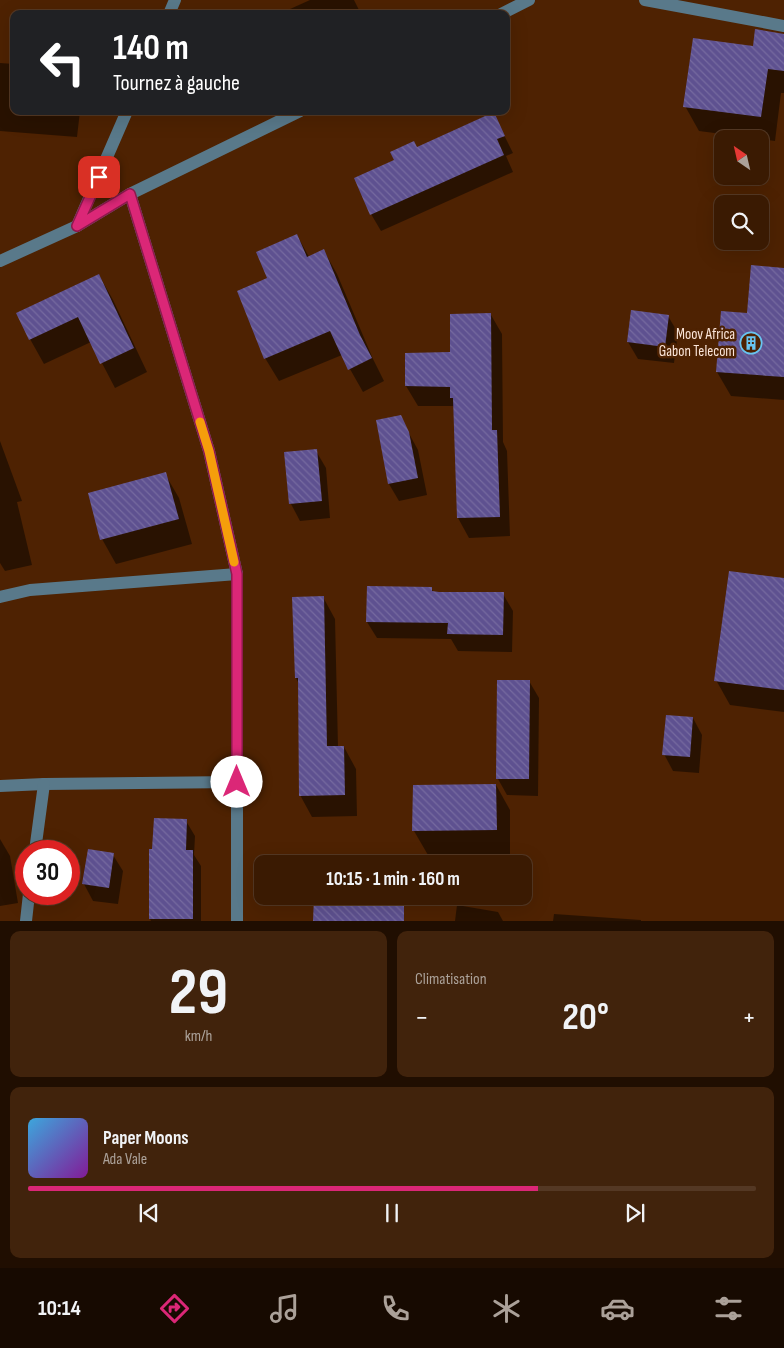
<!DOCTYPE html>
<html lang="fr">
<meta charset="utf-8">
<style>
:root{--surface:#3a1a02;--page:#41230c;--text:#f1f3f6;--muted:#aba199;--line:#543824;--accent:#db2777}
body{margin:0;font-family:"Sofia Sans Condensed",sans-serif;background:var(--page);color:var(--text);height:100vh;display:flex;flex-direction:column;font-size:19px;white-space:nowrap}
*{box-sizing:border-box;margin:0}
p{font-size:16px;color:var(--muted)}
.icon{flex:none;width:28px;height:28px;fill:none;stroke:currentColor;stroke-width:2;stroke-linecap:round;stroke-linejoin:round}
.map{position:relative;height:921px;overflow:hidden}
.details{display:flex;flex-direction:column;gap:10px;padding:10px;background:#200e01;flex:1}
.details>*{flex:none}
.top-card{position:absolute;left:10px;top:10px;width:500px;height:105px;border-radius:10px;box-shadow:0 5px 20px #0002,0 0 0 1px var(--line);background:#202124;color:#fff;overflow:hidden}
.needle{width:32px;rotate:326deg}
.fabs{position:absolute;left:714px;top:130px;display:grid;gap:10px}
.fabs a{display:grid;place-items:center;width:55px;height:55px;border-radius:10px;background:var(--surface);box-shadow:0 5px 20px #0002,0 0 0 1px var(--line);font-size:25px}
.speed{position:absolute;left:15px;top:840px;display:flex;gap:10px;font-size:25px;font-weight:700;text-align:center}
.speed>*{display:grid;place-content:center;width:65px;height:65px;border-radius:50%;background:var(--surface);box-shadow:0 5px 20px #0002,0 0 0 1px var(--line);line-height:1}
.speed .limit{border:8px solid #d22;background:#fff;color:#111}
.pin{position:absolute;display:grid;place-items:center;width:42px;height:42px;color:#fff;margin:-21px;border-radius:10px;box-shadow:0 2px 8px #0006}
.me{position:absolute;width:55px;margin:-28px;rotate:0deg;stroke-linejoin:round;filter:drop-shadow(0 0 4px #0008)}
.turn{display:flex;align-items:center;gap:18px;height:105px;padding:0 20px;font-size:22px}
.turn .icon{width:65px;height:65px;stroke-width:2.5}
.turn b{display:block;font-size:35px;line-height:42px}
.big{font-size:38px;font-weight:700;line-height:1.1}
.details .widget{flex:1;display:flex;flex-direction:column;justify-content:center;gap:8px;min-width:0;padding:0 18px;border-radius:10px;background:var(--page)}
.details .dial{align-items:center;gap:0}
.dial b{font-size:65px;line-height:1}
.song{display:flex;align-items:center;gap:15px}
.cover{width:60px;height:60px;border-radius:8px;background:linear-gradient(135deg,hsl(200 70% 55%),hsl(290 70% 35%))}
.played{height:5px;border-radius:2px;background:linear-gradient(90deg,var(--accent) 70%,var(--line) 70%)}
.keys{display:flex;justify-content:space-around;direction:ltr}
.heat{display:flex;justify-content:space-between;align-items:center;font-size:28px;direction:ltr}
.details .tiles{flex:1;display:grid;gap:10px;grid-template-columns:1fr 1fr}
.widget:last-child{grid-column:span 2}
.trip{position:absolute;left:254px;top:855px;width:278px;height:50px;border-radius:10px;background:var(--surface);box-shadow:0 5px 20px #0002,0 0 0 1px var(--line);font-weight:700;line-height:50px;text-align:center}
.dock{display:flex;height:80px;justify-content:space-around;align-items:center;background:#170a01;color:var(--muted)}
.dock .icon{width:35px;height:35px}
.dock .active{color:var(--accent)}
.dock b{font-size:22px;color:var(--text)}
.map>svg:first-child{display:block}
.shadow{fill:#0007}
.building{fill:url(#building-back-hatch)}
.lines{fill:none;stroke-linecap:round;stroke-linejoin:round}
.minor{stroke:#59798a;stroke-width:12}
.route-casing{stroke:#8e194d;stroke-width:12}
.route{stroke:#db2777;stroke-width:9}
.slow{stroke:#f59e0b;stroke-width:9}
.labels{text-anchor:middle;dominant-baseline:central;stroke-width:5;stroke-linejoin:round;paint-order:stroke}
.poi-label{font-size:15px;fill:#fbe5d9;stroke:#4e2202;text-anchor:end}
</style>
<div class="map">
<svg width="784" height="921" viewBox="0 0 784 921">
<defs>
<pattern id="building-back-hatch" width="6" height="6" patternUnits="userSpaceOnUse" patternTransform="scale(1.25)"><rect width="6" height="6" fill="#5e5190"/><path d="M-1 5l2 2M0 0l6 6M5-1l2 2" fill="none" stroke="#766a9f"/></pattern>
</defs>
<rect width="100%" height="100%" fill="#4e2202"/>
<g class="shadow">
<path d="M310 0H354L361 14H279Z"/>
<path d="M784 35V93H781L775 141 699 131 685 106 754 47Z"/>
<path d="M0 63 14 64V111H80L77 137 0 131Z"/>
<path d="M493 113 513 153 506 156 513 172 381 231 371 214 396 161 417 148Z"/>
<path d="M297 235 309 257 324 251 337 274 373 359 384 381 363 392 342 355 279 381 265 358 269 279Z"/>
<path d="M784 269V400L731 396 717 372 748 314Z"/>
<path d="M99 275 113 300 147 372 115 388 91 342 44 364 30 339Z"/>
<path d="M491 315 502 334 503 442 507 451 510 536 469 538 458 518 454 406H418L406 386V354L451 353Z"/>
<path d="M668 316 678 333 674 363 638 359 628 342Z"/>
<path d="M400 417 418 450 427 495 399 501 389 484Z"/>
<path d="M0 441 22 501 17 502 32 565 5 571 0 563Z"/>
<path d="M316 451 326 468 330 518 300 521 291 504 286 454Z"/>
<path d="M165 474 179 498 192 544 116 564 102 539Z"/>
<path d="M784 580V712L730 705 716 680Z"/>
<path d="M431 588 434 593 503 594 513 611 512 652 458 651 451 639 377 638 367 622Z"/>
<path d="M323 597 335 619 338 747H344L356 769 357 816 312 817 300 795 299 684 296 678 294 598Z"/>
<path d="M529 681 539 698 538 796 507 795 498 779Z"/>
<path d="M693 718 702 735 699 773 673 771 664 754Z"/>
<path d="M496 785 510 810V854L428 855 414 831Z"/>
<path d="M186 821 195 836 194 855 201 866V921H151L150 919Z"/>
<path d="M0 839 10 856 18 903 0 906Z"/>
<path d="M113 855 123 871 118 904 93 901 84 884Z"/>
<path d="M457 905 498 912 503 921H455Z"/>
<path d="M554 914 641 920V921H553Z"/>
</g>
<g class="building">
<path d="M755 29 784 34V71L768 69 761 117 683 107 693 38 753 46Z"/>
<path d="M494 112 505 136 497 139 504 155 370 215 354 178 394 160 390 152 414 141 417 147Z"/>
<path d="M297 234 307 257 324 249 360 335 372 358 348 370 330 331 264 359 237 291 267 278 256 252Z"/>
<path d="M751 265 784 268V377L716 372 721 311 747 313Z"/>
<path d="M99 274 134 348 100 364 78 317 29 340 16 313Z"/>
<path d="M631 310 669 315 665 347 627 342Z"/>
<path d="M491 313 492 430H497L500 517 457 518 453 398H450V387L405 386V353L450 352V314Z"/>
<path d="M401 415 409 432 418 478 388 484 376 420Z"/>
<path d="M317 449 322 501 289 504 284 452Z"/>
<path d="M166 472 179 519 100 540 88 493Z"/>
<path d="M729 571 784 578V690L714 681Z"/>
<path d="M367 586 432 587V591L439 592H504L503 635 447 634 448 623 366 622Z"/>
<path d="M324 596 327 746H344L345 795 299 796 298 678H295L292 597Z"/>
<path d="M497 680H530L529 779H496Z"/>
<path d="M666 715 693 717 690 757 662 755Z"/>
<path d="M496 784 497 830 412 831 413 785Z"/>
<path d="M154 818 187 819 186 850H193V919H149V849H152Z"/>
<path d="M88 849 114 853 109 888 82 884Z"/>
<path d="M314 897 404 902V921H313Z"/>
</g>
<g class="lines">
<g class="minor">
<path d="M645 0 784 26"/>
<path d="M169 14 175 0"/>
<path d="M501 14 529 0"/>
<path d="M130 194 209 451 237 574V921"/>
<path d="M77 226 127 111"/>
<path d="M0 261 77 226 130 194 300 111"/>
<path d="M0 597 30 590 237 574"/>
<path d="M0 786 44 784 237 782"/>
<path d="M35 851 44 784"/>
<path d="M26 921 29 894"/>
</g>
</g>
<g class="lines">
<g class="route-casing">
<path id="route" d="M99 177 77 226 130 194 209 451 237 574V782"/>
</g>
<use href="#route" class="route"/>
<path class="slow" d="M200 422 209 451 234 562"/>
</g>
<defs>
<g id="building-ring" transform="scale(1.125)"><circle r="9.5" fill="#4e2202" stroke="#68c4f0" stroke-width="1.5"/><path d="M-4-6H4V6H1V3H-1V6H-4ZM-2.5-4.3h1.7v1.8h-1.7ZM.8-4.3h1.7v1.8H.8ZM-2.5-1h1.7V.8h-1.7ZM.8-1h1.7V.8H.8Z" fill="#68c4f0"/></g>
</defs>
<g fill-rule="evenodd">
<use href="#building-ring" x="751" y="343"/>
</g>
<g class="labels">
<g class="poi-label">
<text x="735" y="334">Moov Africa<tspan x="735" dy="17">Gabon Telecom</tspan></text>
</g>
</g>
</svg>
<div class="fabs">
<a><svg class="needle" viewBox="-14 -14 28 28"><path d="M0-13l5 13h-10z" fill="#e53935"/><path d="M0 13l5-13h-10z" fill="#aba199"/></svg></a>
<a><svg class="icon" aria-label="search" viewBox="0 0 24 24"><circle cx="10" cy="10" r="6"/><path d="M15 15l6 6"/></svg></a>
</div>
<div class="speed"><div class="limit">30</div></div>
<div class="pin" style="left:99px;top:177px;background:#d93025"><svg class="icon" aria-label="arrive" viewBox="0 0 24 24"><path d="M6 21V4h12l-3 4 3 4H6"/></svg></div>
<svg class="me" style="left:237px;top:782px" viewBox="-20 -20 40 40"><circle r="19" fill="#fff"/><path d="M0-13L10 11 0 6-10 11z" fill="#db2777"/></svg>
<div class="trip">10:15 · 1 min · 160 m</div>
<div class="top-card">
<div class="turn"><svg class="icon" aria-label="left" viewBox="0 0 24 24"><path d="M17 20v-9H6M10 6l-5 5 5 5"/></svg><div><b>140 m</b>Tournez à gauche</div></div>
</div>
</div>
<section class="details">
<div class="tiles">
<div class="widget dial"><b>29</b><p>km/h</p></div>
<div class="widget"><p>Climatisation</p>
<div class="heat"><a>−</a><b class="big">20°</b><a>+</a></div>
</div>
<div class="widget">
<div class="song"><i class="cover"></i><div><b>Paper Moons</b><p>Ada Vale</p></div></div>
<div class="played"></div>
<div class="keys"><svg class="icon" aria-label="previous" viewBox="0 0 24 24"><path d="M18 5L8 12l10 7zM5 5v14"/></svg><svg class="icon" aria-label="pause" viewBox="0 0 24 24"><path d="M8 5v14M16 5v14"/></svg><svg class="icon" aria-label="next" viewBox="0 0 24 24"><path d="M6 5l10 7-10 7zM19 5v14"/></svg></div>
</div>
</div>
</section>
<nav class="dock">
<b>10:14</b>
<svg class="icon active" aria-label="directions" viewBox="0 0 24 24"><path d="M12 3l9 9-9 9-9-9zM9 14v-3h6M13 9l2 2-2 2"/></svg>
<svg class="icon" aria-label="music" viewBox="0 0 24 24"><path d="M9 18V5l10-2v13"/><circle cx="6" cy="18" r="3"/><circle cx="16" cy="16" r="3"/></svg>
<svg class="icon" aria-label="phone" viewBox="0 0 24 24"><path d="M5 4h4l2 5-3 2q2 4 5 5l2-3 5 2v4C11 20 4 13 5 4z"/></svg>
<svg class="icon" aria-label="climate" viewBox="0 0 24 24"><path d="M12 3v18M4 7l16 10M4 17L20 7"/></svg>
<svg class="icon" aria-label="car" viewBox="0 0 24 24"><path d="M5 17H2v-5l4-1 3-4h7l3 4 3 1v5h-3M9 17h6M6 11h13"/><circle cx="7" cy="17" r="2"/><circle cx="17" cy="17" r="2"/></svg>
<svg class="icon" aria-label="filters" viewBox="0 0 24 24"><path d="M4 7h16M4 17h16"/><circle cx="9" cy="7" r="2"/><circle cx="15" cy="17" r="2"/></svg>
</nav>
